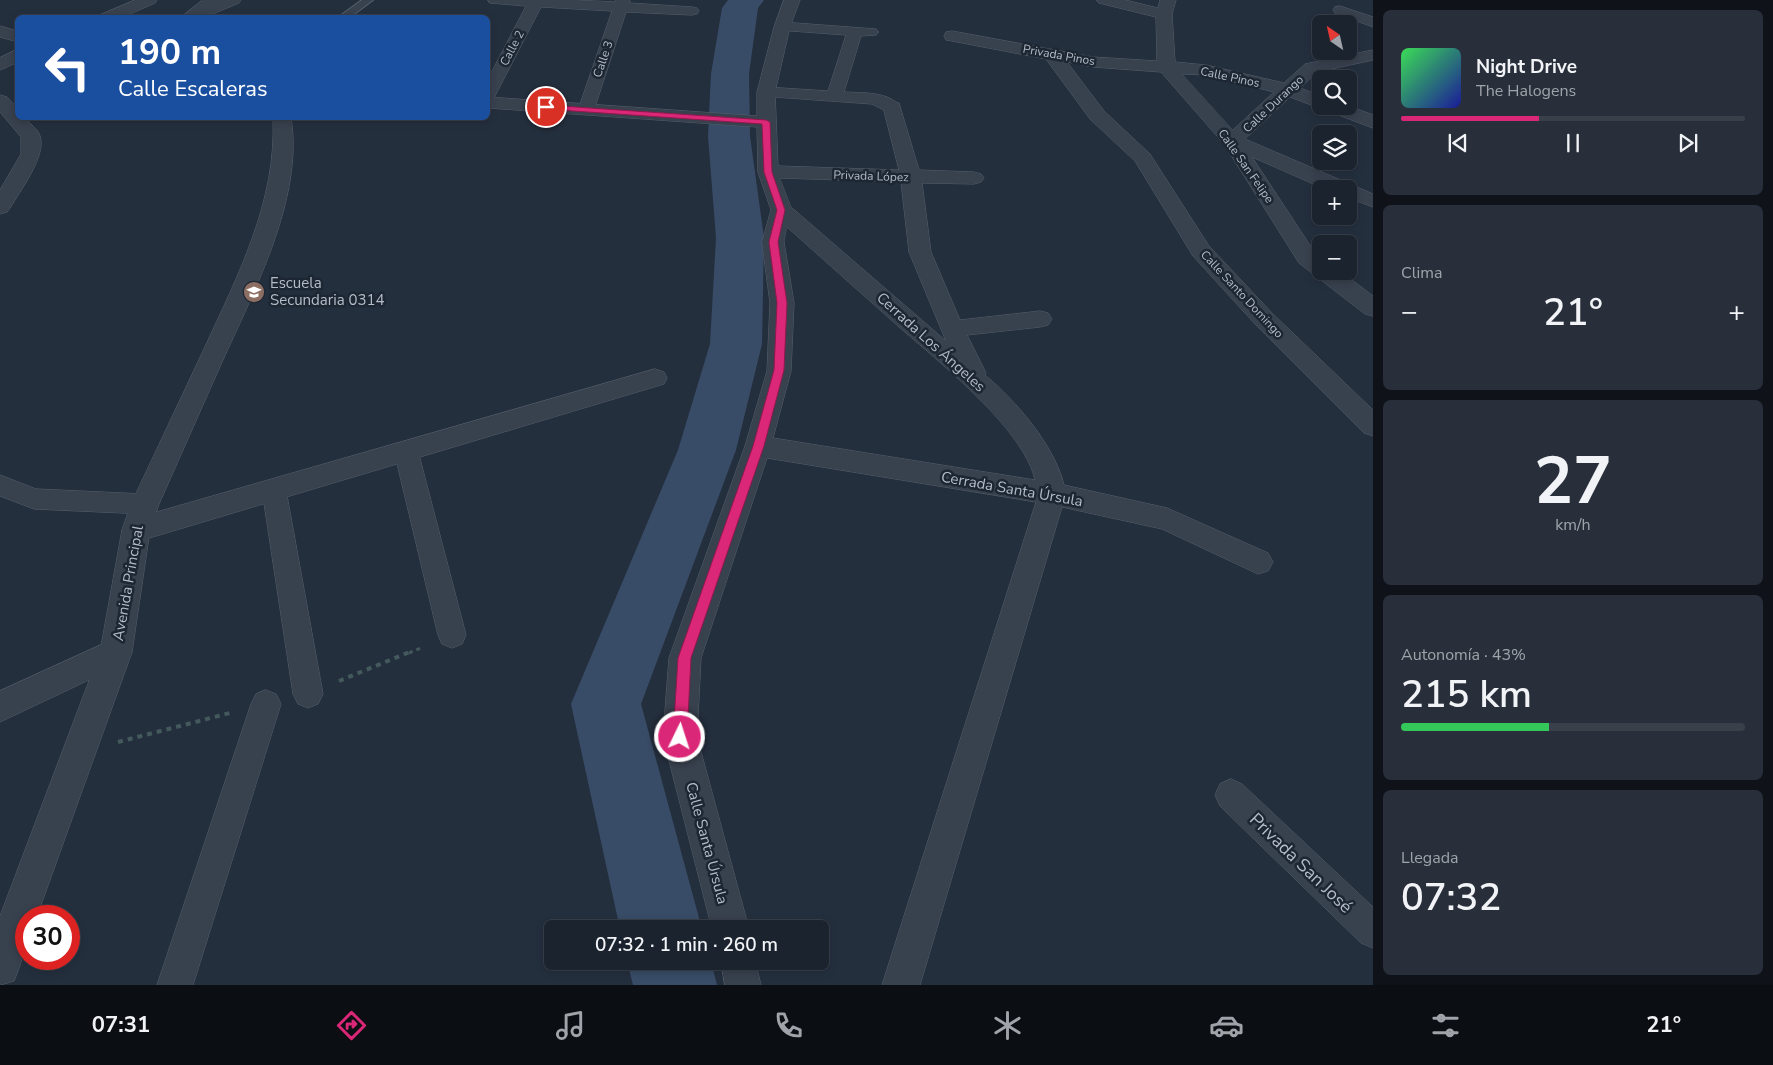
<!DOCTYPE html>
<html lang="es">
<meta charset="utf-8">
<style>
:root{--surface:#1b232e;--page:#282f3a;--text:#f1f3f6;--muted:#a0a4aa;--line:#39404a;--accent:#db2777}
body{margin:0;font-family:"Nunito Sans",sans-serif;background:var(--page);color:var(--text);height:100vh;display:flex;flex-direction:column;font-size:19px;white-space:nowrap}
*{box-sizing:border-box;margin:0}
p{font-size:16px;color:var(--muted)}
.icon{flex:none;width:28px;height:28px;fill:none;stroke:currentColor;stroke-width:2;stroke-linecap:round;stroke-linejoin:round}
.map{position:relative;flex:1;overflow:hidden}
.drawer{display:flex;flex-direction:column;gap:10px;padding:10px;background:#0f1319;width:400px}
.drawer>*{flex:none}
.top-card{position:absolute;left:15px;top:15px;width:475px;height:105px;border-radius:8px;box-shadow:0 2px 8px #0003,0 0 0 1px var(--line);background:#1a4fa0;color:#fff;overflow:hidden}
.needle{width:32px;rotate:326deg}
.fabs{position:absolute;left:1312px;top:15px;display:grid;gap:10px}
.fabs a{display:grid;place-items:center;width:45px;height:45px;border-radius:8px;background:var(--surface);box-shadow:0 2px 8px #0003,0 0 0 1px var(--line);font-size:25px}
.speed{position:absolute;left:15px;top:905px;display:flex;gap:10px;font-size:25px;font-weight:700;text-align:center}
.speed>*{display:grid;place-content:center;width:65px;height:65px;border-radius:50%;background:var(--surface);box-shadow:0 2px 8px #0003,0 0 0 1px var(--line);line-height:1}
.speed .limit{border:8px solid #d22;background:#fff;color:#111}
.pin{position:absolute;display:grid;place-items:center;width:42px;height:42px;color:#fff;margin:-21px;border:2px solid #fff;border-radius:50%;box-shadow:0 1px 5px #0007}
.me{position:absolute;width:55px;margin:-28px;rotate:4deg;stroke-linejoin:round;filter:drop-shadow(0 0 4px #0008)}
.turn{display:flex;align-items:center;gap:18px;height:105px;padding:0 20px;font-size:22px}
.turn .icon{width:65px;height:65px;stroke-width:2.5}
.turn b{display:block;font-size:35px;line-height:42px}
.big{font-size:38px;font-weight:600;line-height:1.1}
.drawer .widget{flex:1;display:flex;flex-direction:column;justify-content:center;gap:8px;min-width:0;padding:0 18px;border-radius:8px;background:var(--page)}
.drawer .dial{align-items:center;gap:0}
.dial b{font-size:65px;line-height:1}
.song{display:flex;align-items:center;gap:15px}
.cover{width:60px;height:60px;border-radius:8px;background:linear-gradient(135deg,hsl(130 70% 55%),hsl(240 70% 35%))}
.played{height:5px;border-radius:2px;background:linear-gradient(90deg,var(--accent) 40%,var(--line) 40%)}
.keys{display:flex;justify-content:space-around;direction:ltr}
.heat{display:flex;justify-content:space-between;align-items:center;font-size:28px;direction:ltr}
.charge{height:8px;border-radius:4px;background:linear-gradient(90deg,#34c759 43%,var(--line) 0)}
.trip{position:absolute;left:544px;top:920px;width:285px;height:50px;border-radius:8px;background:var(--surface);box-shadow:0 2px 8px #0003,0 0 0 1px var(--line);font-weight:600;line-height:50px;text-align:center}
.tab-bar{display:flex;height:80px;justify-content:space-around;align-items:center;background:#0b0e12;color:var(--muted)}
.tab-bar .icon{width:35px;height:35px}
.tab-bar .selected{color:var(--accent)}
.tab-bar b{font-size:22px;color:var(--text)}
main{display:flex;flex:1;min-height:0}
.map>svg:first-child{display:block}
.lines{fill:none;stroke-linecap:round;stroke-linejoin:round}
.river{fill:#394c67;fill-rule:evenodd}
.service-casing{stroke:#565f6c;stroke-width:2}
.pedestrian-casing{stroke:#565f6c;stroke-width:1}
.minor-casing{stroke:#565f6c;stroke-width:1}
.tertiary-casing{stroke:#565f6c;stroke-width:1}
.path-far1{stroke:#44595c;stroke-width:3;stroke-dasharray:4 4;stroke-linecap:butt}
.path{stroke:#44595c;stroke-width:4;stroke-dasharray:5 5;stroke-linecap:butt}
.service{fill:#38414e;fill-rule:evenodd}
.pedestrian{fill:#38414e;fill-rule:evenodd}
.minor{fill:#38414e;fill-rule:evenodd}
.tertiary{fill:#38414e;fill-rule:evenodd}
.route{fill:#db2777;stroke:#8e194d}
.labels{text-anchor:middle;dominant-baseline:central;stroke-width:5;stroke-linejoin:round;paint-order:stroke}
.far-street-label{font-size:12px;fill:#b4bcc9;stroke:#1d2633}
.poi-label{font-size:15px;fill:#b4bcc9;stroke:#1d2633;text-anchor:start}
.street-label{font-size:15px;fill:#b4bcc9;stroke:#1d2633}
.near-street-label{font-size:18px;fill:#b4bcc9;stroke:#1d2633}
</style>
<main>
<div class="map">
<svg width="1373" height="985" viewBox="0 0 1373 985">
<rect width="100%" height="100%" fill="#242f3e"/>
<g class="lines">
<g class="river">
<path d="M728 0H764L758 8 749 74 750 136 764 238 762 344 736 450 641 704 702 929H620L571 704 678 450 710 344 716 238 708 136 711 74 722 8Z"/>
<path d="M627 961H711L717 985H633Z"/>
</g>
<g class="service-casing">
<path id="service" d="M362 0H373L349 18H337Z"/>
</g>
<g class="pedestrian-casing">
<g id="pedestrian">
<path d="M488 0H574L615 2 616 0H630L629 3 692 7 697 8 699 11 697 14 692 15 626 12 594 110 592 114H580L578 110 612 11 541 7 496 94 494 98 488 99V79L526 6 490 3Z"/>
<path d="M1340 6 1373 17V27L1335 13 1333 10 1335 7Z"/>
<path d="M782 22 876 29 879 32 876 35 861 36 844 92C861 93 890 91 900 107L898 111H886L872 104 760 96 758 92 760 88 766 87 828 91 846 35 777 30 774 27 777 24Z"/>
<path d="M406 442 415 444 418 451 466 635 462 644 452 648 442 644 438 635 394 451 397 444Z"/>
<path d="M0 475 36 489 145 494 154 497 158 504 154 511 145 514 34 509 0 496Z"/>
<path d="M274 480 283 483 286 490 323 694 318 704 308 708 298 704 293 694 262 490 265 483Z"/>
<path d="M266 690 276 694 281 704 193 985H157L251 704 256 694Z"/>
<path d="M1231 779 1242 784 1373 907V948L1361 943 1220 806 1215 795 1220 784Z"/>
<path d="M721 961H755L761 985H725Z"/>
</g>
</g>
<g class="minor-casing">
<g id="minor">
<path d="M135 0H157L155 3 121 18H98L100 15Z"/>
<path d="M219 0H241L239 3 203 18 184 16 186 13Z"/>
<path d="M784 0H800L790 27 775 92 778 166 899 170 883 107 885 103 892 101 899 103 919 170 974 172 981 174 984 178 981 182 974 184 922 183 931 252 960 320 1040 311 1048 313 1052 319 1048 325 1040 327 967 335 986 373 985 375C1017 402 1054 445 1064 485L1167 508 1268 553 1273 562 1268 571 1258 574 1162 529 1062 507 920 985H882L1036 502 767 458 701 658 697 737 748 925 746 929H712L663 737 669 658 745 446 767 371 770 303 762 242 771 210 758 172 757 127 488 108V97L757 116V92L774 27ZM780 178 901 182 909 252 946 341 791 207ZM787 227C824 260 861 293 898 326 938 361 1024 429 1035 480L773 438 791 371 794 303 784 242Z"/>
<path d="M1097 0H1125L1158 8 1160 0H1176L1172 14 1175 62 1206 65 1284 83 1305 64 1373 50V60L1317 72 1300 88 1321 96V106H1349L1373 115V128L1325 110 1323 107 1314 106 1290 97 1245 139 1373 194V207L1349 198V189H1325L1252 157 1315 253 1321 258V271H1340L1373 296V316L1365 314 1299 263 1224 144 1161 72 1093 67 1067 62 1104 111 1150 154 1209 246 1272 313 1373 410V436L1364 433 1256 325 1193 256 1135 161 1090 119 1046 59 952 41 946 40 944 36 946 32 952 31 1093 57 1157 61 1156 17 1099 3ZM1182 74 1206 75 1274 92 1233 130Z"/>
<path d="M0 26 18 31V42L0 37Z"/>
<path d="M18 49V62L0 70V58Z"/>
<path d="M0 95 7 97 18 109V118H25C29 123 38 129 40 136 47 155 20 191 10 208L7 212 0 214V190L21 154V137L0 112Z"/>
<path d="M655 369 664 372 667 378 664 384 136 542 126 538 122 530 126 522 136 518Z"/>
<path d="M116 638 127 642 132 652 127 662 0 722V691Z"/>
</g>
</g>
<g class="tertiary-casing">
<g id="tertiary">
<path d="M203 0H221L199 18H180Z"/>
<path d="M273 118H291C304 197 254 291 222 362 201 409 180 457 159 504L150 530 132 652 37 916H26C26 945 25 954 14 981L0 985V916L100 652 122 530 131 504C155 452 180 401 204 349 238 275 277 201 273 118Z"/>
</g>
</g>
<path class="path-far1" d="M409 653 423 647"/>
<g class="path">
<path d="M339 681 412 651"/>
<path d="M118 742 230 713"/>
</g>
<use href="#service" class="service"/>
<use href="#pedestrian" class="pedestrian"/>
<use href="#minor" class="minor"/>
<use href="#tertiary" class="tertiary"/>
</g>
<path class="route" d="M546 105 766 120 770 122 772 172 785 210 778 242 787 303 784 370 764 446 691 658 687 737 685 741 680 743 675 741 673 737 678 658 753 446 774 370 777 303 769 242 777 210 764 172 762 124 544 109 543 107Z"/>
<defs>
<g id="school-disc" transform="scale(1.125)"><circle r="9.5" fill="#8d6e63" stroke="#1d2633"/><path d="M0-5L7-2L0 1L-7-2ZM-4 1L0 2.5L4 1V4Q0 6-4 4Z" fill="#fff"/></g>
</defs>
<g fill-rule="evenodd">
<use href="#school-disc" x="254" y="292"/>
</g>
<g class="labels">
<g class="far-street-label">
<text transform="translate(512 48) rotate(-62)">Calle 2</text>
<text transform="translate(1059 55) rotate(10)">Privada Pinos</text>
<text transform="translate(603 59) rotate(-71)">Calle 3</text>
<text transform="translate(1230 77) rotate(12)">Calle Pinos</text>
<text transform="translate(1273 104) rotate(-43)">Calle Durango</text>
<text transform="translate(1246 166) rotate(55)">Calle San Felipe</text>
<text transform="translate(871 176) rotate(2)">Privada López</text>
<text transform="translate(1242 294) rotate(47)">Calle Santo Domingo</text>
</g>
<g class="poi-label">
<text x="270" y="283">Escuela<tspan x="270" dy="17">Secundaria 0314</tspan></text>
</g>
<g class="street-label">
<text transform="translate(931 342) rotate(42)">Cerrada Los Ángeles</text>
<text transform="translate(1012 489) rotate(10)">Cerrada Santa Úrsula</text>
<text transform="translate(128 583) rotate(-80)">Avenida Principal</text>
<text transform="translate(707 843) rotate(75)">Calle Santa Úrsula</text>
</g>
<g class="near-street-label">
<text transform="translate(1301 863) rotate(44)">Privada San José</text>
</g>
</g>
</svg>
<div class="fabs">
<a><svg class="needle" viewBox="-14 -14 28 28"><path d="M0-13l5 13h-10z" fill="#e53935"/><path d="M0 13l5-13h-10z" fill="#a0a4aa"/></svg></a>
<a><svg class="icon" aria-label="search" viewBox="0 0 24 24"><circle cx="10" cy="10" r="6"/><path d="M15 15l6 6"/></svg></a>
<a><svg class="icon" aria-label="layers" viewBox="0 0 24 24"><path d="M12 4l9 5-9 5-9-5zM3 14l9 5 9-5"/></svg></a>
<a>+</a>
<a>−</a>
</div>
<div class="speed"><div class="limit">30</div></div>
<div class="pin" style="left:546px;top:107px;background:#d93025"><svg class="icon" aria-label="arrive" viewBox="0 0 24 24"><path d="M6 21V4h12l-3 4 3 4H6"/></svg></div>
<svg class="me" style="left:680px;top:737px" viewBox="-20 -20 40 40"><circle r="17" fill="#db2777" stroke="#fff" stroke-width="3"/><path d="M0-11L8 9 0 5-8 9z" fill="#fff"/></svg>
<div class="trip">07:32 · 1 min · 260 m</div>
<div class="top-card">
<div class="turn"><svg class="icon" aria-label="left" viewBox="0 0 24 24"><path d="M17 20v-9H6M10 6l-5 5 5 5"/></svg><div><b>190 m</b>Calle Escaleras</div></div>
</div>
</div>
<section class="drawer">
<div class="widget">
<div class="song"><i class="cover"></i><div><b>Night Drive</b><p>The Halogens</p></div></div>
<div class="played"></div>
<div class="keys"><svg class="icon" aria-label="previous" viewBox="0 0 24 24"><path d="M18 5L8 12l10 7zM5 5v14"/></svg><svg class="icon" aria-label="pause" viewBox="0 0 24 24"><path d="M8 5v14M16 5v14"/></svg><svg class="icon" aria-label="next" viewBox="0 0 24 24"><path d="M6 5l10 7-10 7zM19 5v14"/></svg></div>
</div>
<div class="widget"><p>Clima</p>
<div class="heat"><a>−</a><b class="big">21°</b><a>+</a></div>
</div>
<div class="widget dial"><b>27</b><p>km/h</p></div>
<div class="widget"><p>Autonomía · 43%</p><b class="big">215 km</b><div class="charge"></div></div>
<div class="widget"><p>Llegada</p><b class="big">07:32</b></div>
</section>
</main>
<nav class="tab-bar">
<b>07:31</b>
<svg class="icon selected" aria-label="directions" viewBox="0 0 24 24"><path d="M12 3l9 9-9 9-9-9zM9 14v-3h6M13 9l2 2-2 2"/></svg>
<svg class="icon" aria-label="music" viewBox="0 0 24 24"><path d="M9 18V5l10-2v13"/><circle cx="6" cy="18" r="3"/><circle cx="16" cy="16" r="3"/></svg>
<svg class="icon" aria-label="phone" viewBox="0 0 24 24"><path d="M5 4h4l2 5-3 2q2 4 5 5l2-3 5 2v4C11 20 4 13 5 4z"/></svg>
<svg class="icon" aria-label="climate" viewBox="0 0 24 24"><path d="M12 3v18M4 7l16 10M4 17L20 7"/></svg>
<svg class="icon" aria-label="car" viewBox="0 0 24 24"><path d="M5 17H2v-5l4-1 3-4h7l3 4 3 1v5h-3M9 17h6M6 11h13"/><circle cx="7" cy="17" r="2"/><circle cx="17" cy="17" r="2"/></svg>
<svg class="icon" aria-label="filters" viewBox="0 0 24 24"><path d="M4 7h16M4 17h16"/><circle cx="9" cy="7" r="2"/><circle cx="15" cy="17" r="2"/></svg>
<b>21°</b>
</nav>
